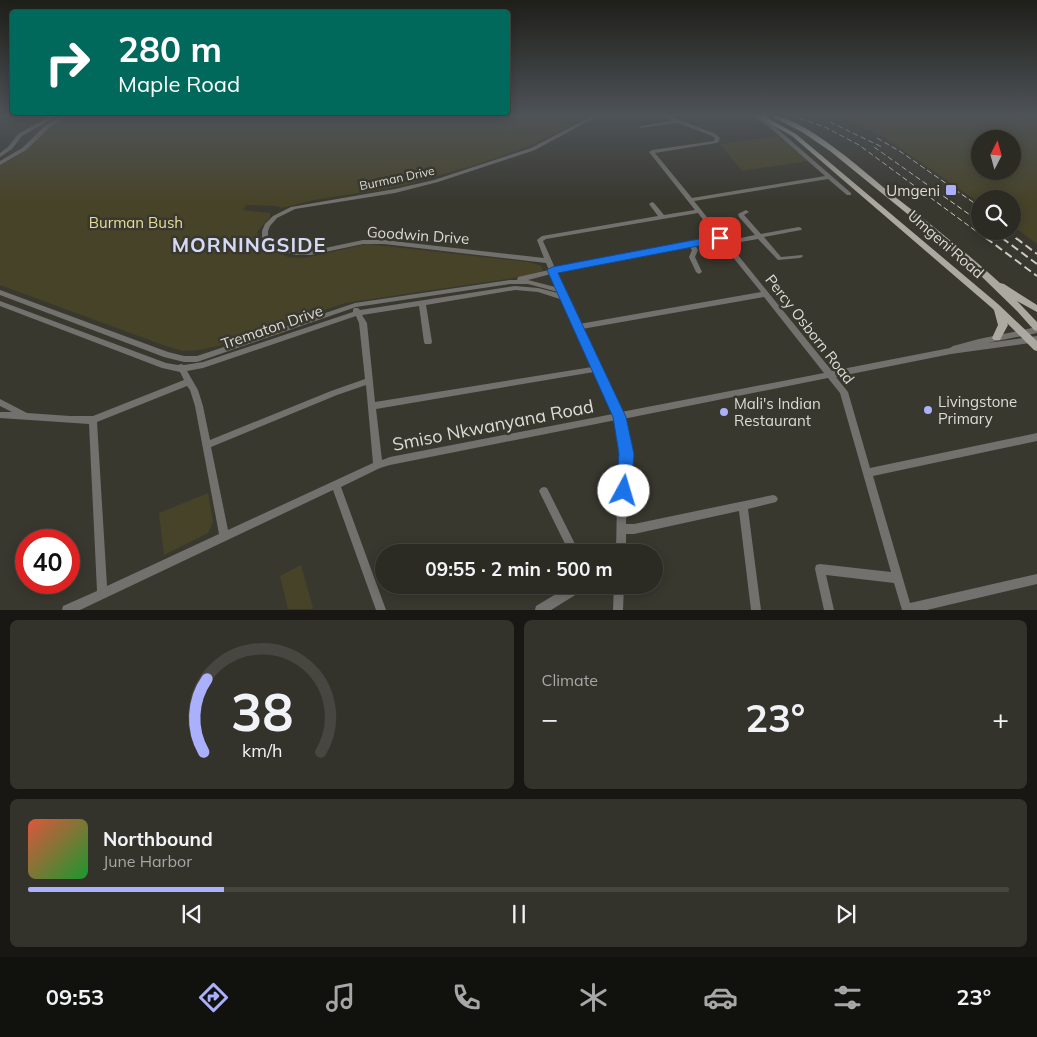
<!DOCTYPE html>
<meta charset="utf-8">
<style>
:root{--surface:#2b2a23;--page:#33322b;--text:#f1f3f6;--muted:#a6a7a6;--line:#474641;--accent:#aab0fb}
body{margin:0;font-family:Mulish,sans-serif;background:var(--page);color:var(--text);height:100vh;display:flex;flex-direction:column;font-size:19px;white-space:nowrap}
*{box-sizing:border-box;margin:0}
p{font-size:16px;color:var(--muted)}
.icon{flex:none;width:28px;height:28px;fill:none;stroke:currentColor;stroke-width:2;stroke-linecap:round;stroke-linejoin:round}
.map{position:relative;height:610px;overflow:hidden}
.details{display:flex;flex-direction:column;gap:10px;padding:10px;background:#181713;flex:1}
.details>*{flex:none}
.banner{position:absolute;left:10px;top:10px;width:500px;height:105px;border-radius:5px;box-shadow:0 2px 12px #0003,0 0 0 1px var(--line);background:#00695c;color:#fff;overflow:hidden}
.needle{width:32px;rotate:6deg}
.buttons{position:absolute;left:971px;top:130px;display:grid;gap:10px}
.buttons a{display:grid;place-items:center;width:50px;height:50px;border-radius:50%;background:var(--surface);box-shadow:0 2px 12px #0003,0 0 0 1px var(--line);font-size:25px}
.speed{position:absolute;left:15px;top:529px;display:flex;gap:10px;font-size:25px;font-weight:700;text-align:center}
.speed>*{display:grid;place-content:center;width:65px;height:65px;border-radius:50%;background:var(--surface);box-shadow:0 2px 12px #0003,0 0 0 1px var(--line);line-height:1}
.speed .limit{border:8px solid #d22;background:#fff;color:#111}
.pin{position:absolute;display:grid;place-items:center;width:42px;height:42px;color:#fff;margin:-21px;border-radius:10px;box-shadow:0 2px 8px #0006}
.me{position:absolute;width:55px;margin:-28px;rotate:6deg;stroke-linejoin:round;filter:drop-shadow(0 0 4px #0008)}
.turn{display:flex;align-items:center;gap:18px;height:105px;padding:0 25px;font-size:22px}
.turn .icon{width:65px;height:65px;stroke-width:2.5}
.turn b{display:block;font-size:35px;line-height:42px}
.big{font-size:38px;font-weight:700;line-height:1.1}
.details .card{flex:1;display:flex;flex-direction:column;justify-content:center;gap:8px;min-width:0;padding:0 18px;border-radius:8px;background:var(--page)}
.details .dial{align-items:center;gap:0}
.dial svg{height:130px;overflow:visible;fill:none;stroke:var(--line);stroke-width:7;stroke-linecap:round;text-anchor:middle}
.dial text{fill:var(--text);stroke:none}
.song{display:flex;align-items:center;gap:15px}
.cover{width:60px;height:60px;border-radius:8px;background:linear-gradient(135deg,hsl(10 70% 55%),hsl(130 70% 35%))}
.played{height:5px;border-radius:2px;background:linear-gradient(90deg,var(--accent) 20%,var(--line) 20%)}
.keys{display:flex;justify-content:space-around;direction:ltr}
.heat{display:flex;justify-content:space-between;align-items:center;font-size:28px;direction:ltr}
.details .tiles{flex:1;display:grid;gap:10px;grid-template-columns:1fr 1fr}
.card:last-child{grid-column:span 2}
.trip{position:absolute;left:375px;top:544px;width:288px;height:50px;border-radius:25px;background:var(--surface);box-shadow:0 2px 12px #0003,0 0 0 1px var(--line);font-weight:700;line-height:50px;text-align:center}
.tab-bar{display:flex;height:80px;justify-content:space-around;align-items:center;background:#11110e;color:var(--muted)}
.tab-bar .icon{width:35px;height:35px}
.tab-bar .selected{color:var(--accent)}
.tab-bar b{font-size:22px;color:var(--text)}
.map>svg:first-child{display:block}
.green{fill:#474329;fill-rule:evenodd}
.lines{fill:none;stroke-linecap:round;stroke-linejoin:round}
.minor{fill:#72716d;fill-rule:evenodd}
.major{fill:#aba9a0;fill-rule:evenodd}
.rail-far1{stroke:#cbcac4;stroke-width:1;stroke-dasharray:5.5 3;stroke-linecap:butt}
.rail{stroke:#cbcac4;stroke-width:2;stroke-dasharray:8 4;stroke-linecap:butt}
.route{fill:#1a73e8;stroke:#114b97}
.poi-dot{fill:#aab0fb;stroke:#39382f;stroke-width:2}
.labels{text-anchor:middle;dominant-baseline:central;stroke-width:5;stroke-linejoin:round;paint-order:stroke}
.far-street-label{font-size:12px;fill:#dcdbd5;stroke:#39382f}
.poi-label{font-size:15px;fill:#dcdbd5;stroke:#39382f;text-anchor:start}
.park-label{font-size:15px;fill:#e8dd96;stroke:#39382f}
.street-label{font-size:15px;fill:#dcdbd5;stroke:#39382f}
.near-street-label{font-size:18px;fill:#dcdbd5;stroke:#39382f}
.district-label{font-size:20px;font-weight:bold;letter-spacing:1px;fill:#d5d9f6;stroke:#39382f}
</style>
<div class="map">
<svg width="1037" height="610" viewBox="0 0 1037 610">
<rect width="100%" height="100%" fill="#39382f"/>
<g class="green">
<path d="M70 116H565L566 121 571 125 530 146 479 164 401 186 314 200 282 208 276 206 246 205 243 210 270 213V217L257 232 261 245 288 257 305 258 367 244 529 262 541 266 543 271 540 274 345 303 218 346 198 350 183 351 163 345 0 285V165C28 153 42 129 70 116Z"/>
<path d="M835 116H1037V244L1013 226 1012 199H980V203L884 137ZM980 139H1012V171H980Z"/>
<path d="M778 136 808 161 742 171 720 144Z"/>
<path d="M208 493 213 522 208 533 164 555 159 513Z"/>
<path d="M301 565 313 608 310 609H288L280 576Z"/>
</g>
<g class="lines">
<g class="minor">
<path d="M51 116H57L22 136 12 149 0 157V153L8 147 18 134Z"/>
<path d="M60 116H66L49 128 26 150 0 165V161L22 148 45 126Z"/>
<path d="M592 116H598L535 150 438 182 395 193 295 209 277 218 270 226 268 231V237L276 246 295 251H311L363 240H384L544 258 537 240 542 236 658 216 649 204 652 202 654 203 664 215 695 210 649 152 652 150 714 141 715 138 710 135 678 123 641 128 639 127 641 126 673 121 661 116H668L714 133 720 138 718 143H716L655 153 692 198 825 176 768 126 752 116H758L772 124 851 193V195H847L828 179 694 201 726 241 755 235 739 217 738 214 746 210 749 212 744 215 745 216 761 234 799 227 801 228 802 229 801 230 764 237 781 257 802 255 803 256 802 257 800 258 778 260 758 239 729 244 832 371 950 348 953 346 979 339 1037 327V333L987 343 1037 336V342L951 354 836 377 848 392 870 468 1037 433V441L873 476 910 603 1037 574V584L927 610H902L894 583 826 575 834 610H824L815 569 816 565 820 564 891 572 840 393 828 378 623 419 631 454 630 480 627 502 626 524H634L773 495 776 496 778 499 776 502 748 509 761 610H751L739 511 634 534H626V552H616L617 502 622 480 623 454 616 420 390 465 380 468 341 487 386 610H376L333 490 80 610H62L63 606 97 591 89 424 0 418V412H12L0 406V399L27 413 70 416H93L184 380 180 372 162 368 0 306V301L166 363 178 365 181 364 184 365 203 362 353 312V310L354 308H358L360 310 515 286 538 288 558 293V292L528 284H510L356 307 197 362H184L164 357 0 295V290L168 352 184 356H197L355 303 510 280H517L518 277 549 270 546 263 384 244H363L311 255H295L272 248 262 237V231L265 224 273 216 291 207 395 189 434 180 531 148ZM698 213 716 237 562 266 555 268 543 241 546 239ZM719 240 761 292 579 324 556 272 563 270 689 246 692 250 689 257 696 272 699 274 702 272 695 257 698 250 695 245ZM551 274 555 287 528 280ZM515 290 538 292 560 299 592 367 375 402 367 323 362 315 419 306 424 342 425 344H431L432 342 426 305ZM764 297 824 373 621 412 582 329ZM356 316 359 323 365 379 331 391 210 440 203 406 198 390 187 371 203 368ZM594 372 613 414 390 457 382 460 376 409ZM366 385 373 463 228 530 211 447 337 395ZM187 386 190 390 195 406 219 534 107 586 97 422Z"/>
<path d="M544 487 547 488 579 552H569L539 491 541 488Z"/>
<path d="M571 585H586L585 589 551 610H535L536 606Z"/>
<path d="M614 585H624L623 610H613Z"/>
</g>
<g class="major">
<path d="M756 116H764L796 134 998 304 1037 341V351L1034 350 1007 323 1008 325 1000 340H994L992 338 998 325 994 310 992 308 792 136Z"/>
<path d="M771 116C804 116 868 175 894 196 930 224 966 252 1000 283L1004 284 1037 305V312L1017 301 1037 322V331L1034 330 1017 311 980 275 921 225 830 151 802 132Z"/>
</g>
<g class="rail-far1">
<path d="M792 116 825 127 859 145 988 240"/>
<path d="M830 122 882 147"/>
<path d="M877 138 901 152 980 207"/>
<path d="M874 147 980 222"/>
<path d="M992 231 1004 240"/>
<path d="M1015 238 1017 240"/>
</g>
<g class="rail">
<path d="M986 238 1037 276"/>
<path d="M1002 238 1037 264"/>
<path d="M1016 238 1037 254"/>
</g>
</g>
<linearGradient id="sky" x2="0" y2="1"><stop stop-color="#1f1f1a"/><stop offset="0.57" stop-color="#4e5358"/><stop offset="1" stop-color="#4e5358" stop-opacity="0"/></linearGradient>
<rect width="1037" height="202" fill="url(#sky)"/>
<path class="route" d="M720 235 724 236V241L558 273 626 417 634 454 631 491 629 496 624 498 619 496 616 491 619 454 613 417 547 270 552 267Z"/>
<g class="poi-dot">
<rect x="945" y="184" width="12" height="12" rx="2.5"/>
<circle cx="928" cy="410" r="5"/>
<circle cx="724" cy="412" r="5"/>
</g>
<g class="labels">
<g class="far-street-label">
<text transform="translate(397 178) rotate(-12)">Burman Drive</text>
</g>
<g class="poi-label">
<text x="940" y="190" text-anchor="end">Umgeni</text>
<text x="938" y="401">Livingstone<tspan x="938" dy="17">Primary</tspan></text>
<text x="734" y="403">Mali's Indian<tspan x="734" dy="17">Restaurant</tspan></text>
</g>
<g class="park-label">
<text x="136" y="222">Burman Bush</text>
</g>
<g class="street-label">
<text transform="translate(418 235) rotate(4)">Goodwin Drive</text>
<text transform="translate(946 244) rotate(41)">Umgeni Road</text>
<text transform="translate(272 327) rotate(-19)">Trematon Drive</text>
<text transform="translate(810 329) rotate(52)">Percy Osborn Road</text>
</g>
<g class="near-street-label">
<text transform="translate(493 425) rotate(-11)">Smiso Nkwanyana Road</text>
</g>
<g class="district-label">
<text x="249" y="244">MORNINGSIDE</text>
</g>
</g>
</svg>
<div class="buttons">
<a><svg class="needle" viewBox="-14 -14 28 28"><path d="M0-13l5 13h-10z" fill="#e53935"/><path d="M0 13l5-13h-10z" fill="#a6a7a6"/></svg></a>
<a><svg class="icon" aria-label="search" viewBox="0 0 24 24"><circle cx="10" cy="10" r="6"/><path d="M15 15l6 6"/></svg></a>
</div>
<div class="speed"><div class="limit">40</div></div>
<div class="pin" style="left:720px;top:238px;background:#d93025"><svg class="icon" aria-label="arrive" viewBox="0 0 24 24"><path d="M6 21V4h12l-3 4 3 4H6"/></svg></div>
<svg class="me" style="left:624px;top:491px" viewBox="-20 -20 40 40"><circle r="19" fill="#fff"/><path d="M0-13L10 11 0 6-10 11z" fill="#1a73e8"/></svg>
<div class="trip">09:55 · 2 min · 500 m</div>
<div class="banner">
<div class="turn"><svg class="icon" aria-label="right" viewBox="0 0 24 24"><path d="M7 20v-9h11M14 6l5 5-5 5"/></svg><div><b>280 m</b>Maple Road</div></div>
</div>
</div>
<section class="details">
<div class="tiles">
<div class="card dial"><svg viewBox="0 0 100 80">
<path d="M14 69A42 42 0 1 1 86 69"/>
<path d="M14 69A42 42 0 0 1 16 24" stroke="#aab0fb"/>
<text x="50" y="56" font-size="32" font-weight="700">38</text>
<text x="50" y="72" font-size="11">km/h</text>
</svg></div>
<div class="card"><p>Climate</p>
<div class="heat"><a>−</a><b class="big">23°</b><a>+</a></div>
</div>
<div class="card">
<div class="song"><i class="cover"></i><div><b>Northbound</b><p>June Harbor</p></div></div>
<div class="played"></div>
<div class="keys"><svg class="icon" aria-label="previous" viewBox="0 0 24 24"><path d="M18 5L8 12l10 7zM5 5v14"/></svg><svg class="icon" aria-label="pause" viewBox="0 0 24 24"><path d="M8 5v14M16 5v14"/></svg><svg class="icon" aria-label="next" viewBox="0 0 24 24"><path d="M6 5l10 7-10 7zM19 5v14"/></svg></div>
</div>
</div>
</section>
<nav class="tab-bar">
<b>09:53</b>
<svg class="icon selected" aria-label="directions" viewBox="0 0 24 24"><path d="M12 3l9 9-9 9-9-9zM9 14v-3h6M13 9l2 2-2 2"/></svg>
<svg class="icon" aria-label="music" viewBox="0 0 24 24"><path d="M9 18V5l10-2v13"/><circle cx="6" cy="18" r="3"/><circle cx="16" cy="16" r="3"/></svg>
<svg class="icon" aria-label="phone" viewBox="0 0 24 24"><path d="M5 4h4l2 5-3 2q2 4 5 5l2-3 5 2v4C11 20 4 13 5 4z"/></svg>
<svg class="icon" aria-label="climate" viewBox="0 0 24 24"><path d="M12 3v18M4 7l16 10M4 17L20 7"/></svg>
<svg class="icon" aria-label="car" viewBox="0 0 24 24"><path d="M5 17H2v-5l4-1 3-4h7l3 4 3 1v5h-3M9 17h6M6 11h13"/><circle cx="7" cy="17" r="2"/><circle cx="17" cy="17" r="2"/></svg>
<svg class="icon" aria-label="filters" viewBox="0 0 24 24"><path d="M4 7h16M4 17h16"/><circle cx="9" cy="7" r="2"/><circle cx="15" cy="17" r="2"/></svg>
<b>23°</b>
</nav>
